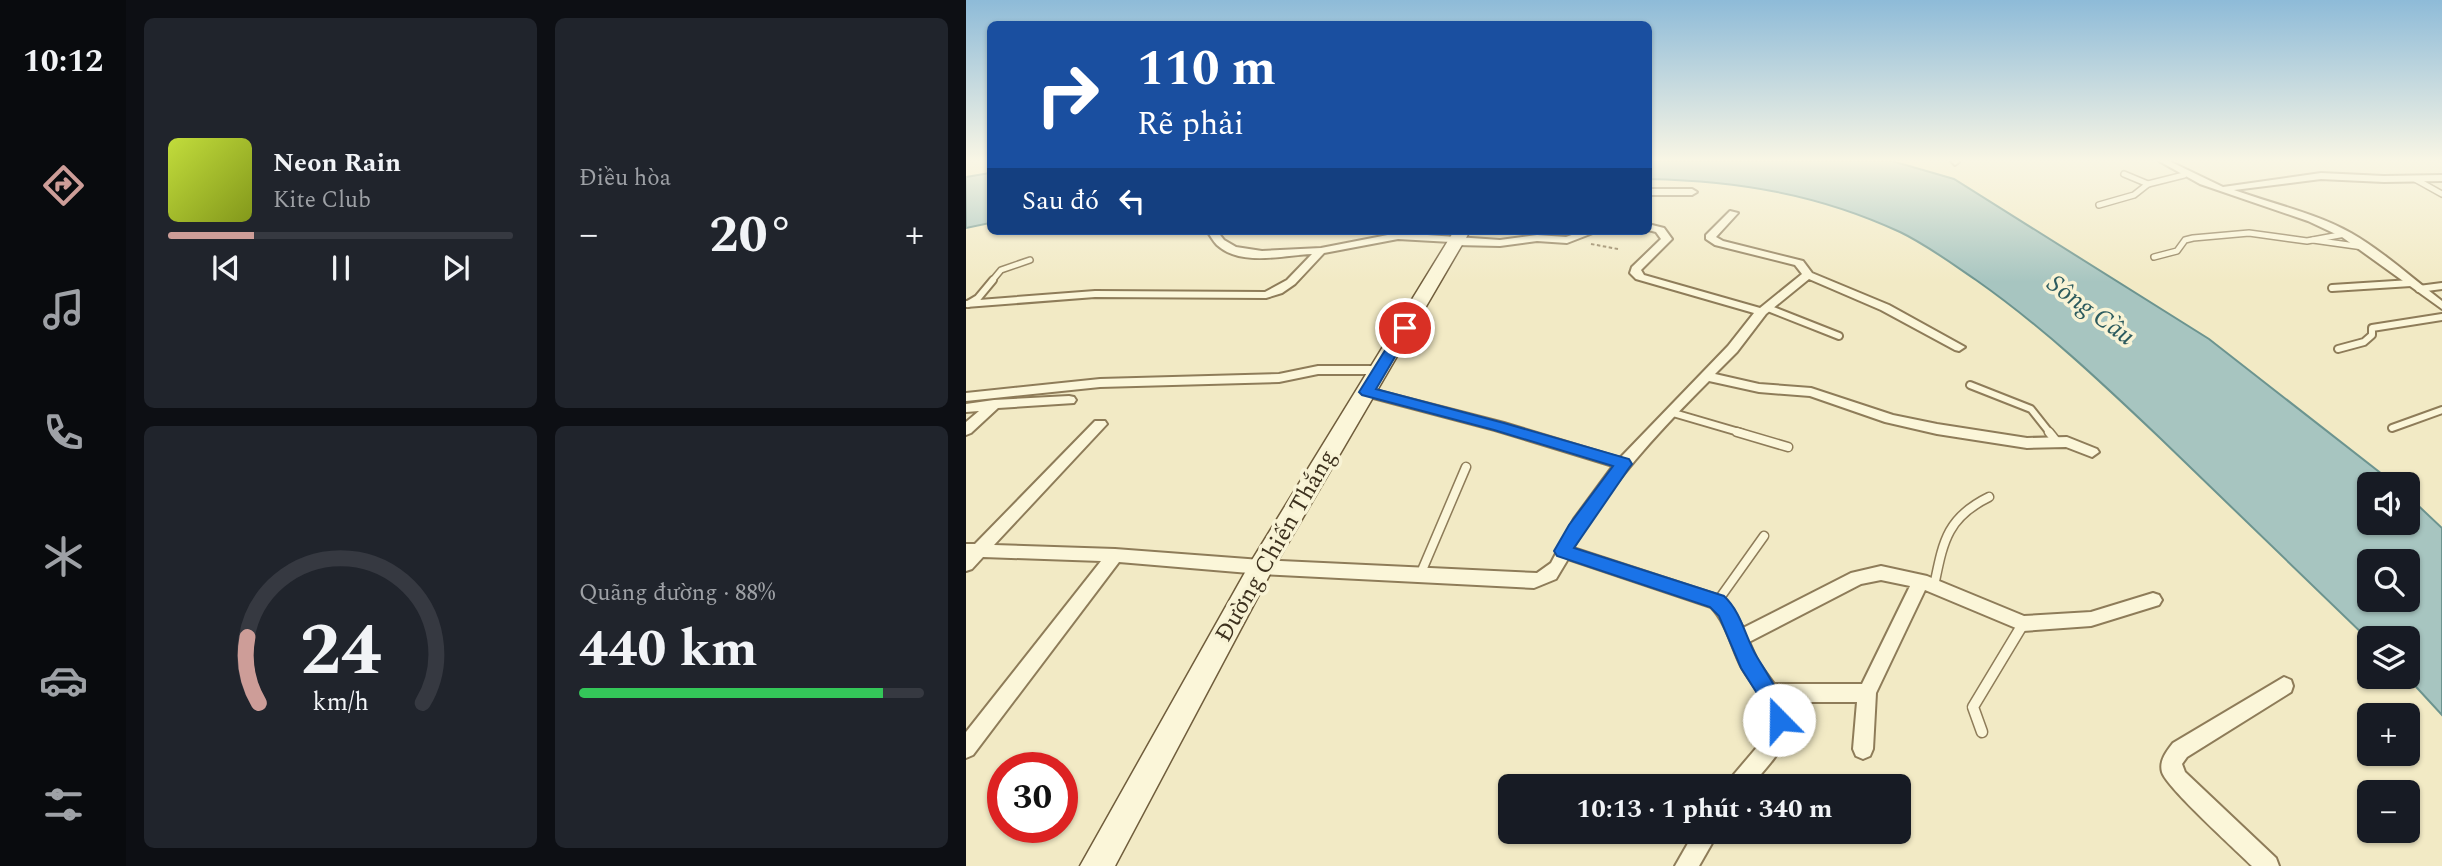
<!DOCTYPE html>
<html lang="vi">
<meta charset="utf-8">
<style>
:root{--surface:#171b24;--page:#20242c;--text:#f1f3f6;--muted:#9ea1a6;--line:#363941;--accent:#cd9d98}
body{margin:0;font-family:Spectral,serif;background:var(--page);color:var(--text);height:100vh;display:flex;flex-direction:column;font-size:26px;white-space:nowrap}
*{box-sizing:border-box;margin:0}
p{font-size:23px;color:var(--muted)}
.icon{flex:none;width:38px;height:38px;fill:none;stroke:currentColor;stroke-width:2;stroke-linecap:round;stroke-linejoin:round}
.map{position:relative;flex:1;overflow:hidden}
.details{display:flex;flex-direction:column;gap:18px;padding:18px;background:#0d0f14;width:840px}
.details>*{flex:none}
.hud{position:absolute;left:21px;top:21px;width:665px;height:214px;border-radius:10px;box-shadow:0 2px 5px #0004;background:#1a4fa0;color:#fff;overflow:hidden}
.tools{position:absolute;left:1391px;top:472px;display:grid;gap:14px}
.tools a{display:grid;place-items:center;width:63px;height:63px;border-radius:10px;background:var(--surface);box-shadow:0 2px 5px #0004;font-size:35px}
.speed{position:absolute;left:21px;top:752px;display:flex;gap:14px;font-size:35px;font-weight:700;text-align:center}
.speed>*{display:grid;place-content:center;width:91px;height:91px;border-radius:50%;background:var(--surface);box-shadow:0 2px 5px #0004;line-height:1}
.speed .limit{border:10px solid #d22;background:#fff;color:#111}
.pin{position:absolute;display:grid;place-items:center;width:60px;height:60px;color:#fff;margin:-30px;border:4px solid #fff;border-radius:50%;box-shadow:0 2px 7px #0007}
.me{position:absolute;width:77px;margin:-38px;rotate:338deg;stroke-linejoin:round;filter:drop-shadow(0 0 5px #0008)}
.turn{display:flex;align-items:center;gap:24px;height:147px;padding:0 35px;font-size:32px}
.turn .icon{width:91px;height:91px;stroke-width:2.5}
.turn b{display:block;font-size:49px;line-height:60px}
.then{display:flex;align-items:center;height:66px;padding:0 35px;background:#0003;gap:14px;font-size:26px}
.big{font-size:52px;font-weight:700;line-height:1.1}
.details .card{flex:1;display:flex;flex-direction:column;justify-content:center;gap:10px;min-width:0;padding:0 24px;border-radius:10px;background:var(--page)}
.details .dial{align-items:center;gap:0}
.dial svg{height:182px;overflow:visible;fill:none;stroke:var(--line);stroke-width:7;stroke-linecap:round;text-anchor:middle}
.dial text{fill:var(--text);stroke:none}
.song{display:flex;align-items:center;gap:21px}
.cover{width:84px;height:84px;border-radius:10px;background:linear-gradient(135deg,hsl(70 70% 55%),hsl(70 70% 35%))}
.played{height:7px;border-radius:4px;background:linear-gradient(90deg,var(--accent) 25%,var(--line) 25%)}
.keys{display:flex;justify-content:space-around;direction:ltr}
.heat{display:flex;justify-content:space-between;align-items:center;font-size:38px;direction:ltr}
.charge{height:10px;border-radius:5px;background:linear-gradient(90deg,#34c759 88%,var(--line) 0)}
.details .tiles{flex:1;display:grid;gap:18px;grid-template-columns:repeat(2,1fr)}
.trip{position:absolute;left:532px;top:774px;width:413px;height:70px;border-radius:10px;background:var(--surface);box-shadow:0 2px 5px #0004;font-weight:700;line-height:70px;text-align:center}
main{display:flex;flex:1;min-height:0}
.dock{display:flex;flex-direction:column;width:126px;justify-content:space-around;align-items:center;background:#090b0e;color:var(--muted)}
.dock .icon{width:49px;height:49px}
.dock .on{color:var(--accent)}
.dock b{font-size:32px;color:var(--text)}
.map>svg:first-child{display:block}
.water{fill:#a7c5c0;stroke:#6c948f;stroke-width:2;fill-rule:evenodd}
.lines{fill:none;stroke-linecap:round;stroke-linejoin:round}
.lane-far3-casing{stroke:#8e7c59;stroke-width:8}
.lane-far2-casing{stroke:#8e7c59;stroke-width:10}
.lane-far1-casing{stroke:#8e7c59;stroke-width:11}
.lane-casing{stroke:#8e7c59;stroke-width:13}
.street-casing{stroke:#8e7c59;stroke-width:4}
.secondary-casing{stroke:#705d3c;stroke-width:3}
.path{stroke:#8e7c59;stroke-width:2;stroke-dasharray:3.5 2.5;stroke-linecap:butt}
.lane-far3{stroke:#fbf6d9;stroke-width:5}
.lane-far2{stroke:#fbf6d9;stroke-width:6}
.lane-far1{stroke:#fbf6d9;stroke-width:8}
.lane{stroke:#fbf6d9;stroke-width:10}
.street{fill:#fbf6d9;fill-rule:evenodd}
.secondary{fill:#fbf6d9;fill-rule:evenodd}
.route{fill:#1a73e8;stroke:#114b97;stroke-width:2}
.labels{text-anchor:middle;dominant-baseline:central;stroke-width:7;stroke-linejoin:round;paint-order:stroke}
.street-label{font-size:24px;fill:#3d311e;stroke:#f8f3d5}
.water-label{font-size:26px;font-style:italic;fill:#2c5b5e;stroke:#f8f3d5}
</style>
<main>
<nav class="dock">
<b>10:12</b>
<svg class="icon on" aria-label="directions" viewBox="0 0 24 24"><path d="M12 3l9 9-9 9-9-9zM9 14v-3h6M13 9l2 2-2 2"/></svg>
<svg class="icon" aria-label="music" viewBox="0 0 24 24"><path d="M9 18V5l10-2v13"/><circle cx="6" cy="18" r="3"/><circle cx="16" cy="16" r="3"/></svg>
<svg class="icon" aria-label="phone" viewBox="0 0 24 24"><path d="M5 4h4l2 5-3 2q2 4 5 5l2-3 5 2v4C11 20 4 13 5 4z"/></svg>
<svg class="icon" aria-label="climate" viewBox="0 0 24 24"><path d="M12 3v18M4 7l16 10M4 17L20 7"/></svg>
<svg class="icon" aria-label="car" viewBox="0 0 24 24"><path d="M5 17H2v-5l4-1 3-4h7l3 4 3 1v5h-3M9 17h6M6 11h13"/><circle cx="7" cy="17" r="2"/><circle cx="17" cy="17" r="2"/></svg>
<svg class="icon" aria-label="filters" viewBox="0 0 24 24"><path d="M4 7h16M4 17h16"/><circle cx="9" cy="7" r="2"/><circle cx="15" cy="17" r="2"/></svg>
</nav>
<section class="details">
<div class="tiles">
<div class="card">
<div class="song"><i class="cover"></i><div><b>Neon Rain</b><p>Kite Club</p></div></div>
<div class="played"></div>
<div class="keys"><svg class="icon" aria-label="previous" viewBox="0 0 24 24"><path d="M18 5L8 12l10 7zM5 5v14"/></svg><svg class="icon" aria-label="pause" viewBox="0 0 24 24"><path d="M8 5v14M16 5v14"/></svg><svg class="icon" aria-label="next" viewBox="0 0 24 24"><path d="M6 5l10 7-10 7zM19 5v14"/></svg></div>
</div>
<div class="card"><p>Điều hòa</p>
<div class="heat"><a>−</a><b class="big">20°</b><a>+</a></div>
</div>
<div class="card dial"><svg viewBox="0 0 100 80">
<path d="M14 69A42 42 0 1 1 86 69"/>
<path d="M14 69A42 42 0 0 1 9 40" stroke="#cd9d98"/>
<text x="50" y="56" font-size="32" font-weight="700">24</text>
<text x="50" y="72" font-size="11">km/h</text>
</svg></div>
<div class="card"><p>Quãng đường · 88%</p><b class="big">440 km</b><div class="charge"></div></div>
</div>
</section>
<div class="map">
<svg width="1476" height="866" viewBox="0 0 1476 866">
<rect width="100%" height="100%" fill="#f2eac5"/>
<g class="water">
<path d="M683 161H926L988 179 1243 339 1430 485H1404V523H1442V496L1476 528V715L1441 677 1442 639 1403 640C1334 573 1264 506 1194 438 1135 382 1077 327 1010 280 985 263 961 245 934 232 852 194 772 181 683 179ZM1404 562H1442V600H1404Z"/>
<path d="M24 173V223L0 228V177Z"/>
</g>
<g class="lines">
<g class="lane-far3-casing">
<g id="lane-far3">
<path d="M1158 174 1182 184"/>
<path d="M1449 179 1476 194"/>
<path d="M1133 205 1168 195 1182 184 1218 175"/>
<path d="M1347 240 1397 247"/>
<path d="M1188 257 1211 251 1219 240 1227 238 1283 233 1341 241 1379 234"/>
<path d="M25 282 35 270 64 260"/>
</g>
</g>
<g class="lane-far2-casing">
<g id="lane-far2">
<path d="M1366 288 1445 283"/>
<path d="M1453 289 1476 286"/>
<path d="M2 304 12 298 27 280"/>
<path d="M802 308 873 336"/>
<path d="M1372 349 1398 342 1406 335V328L1476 317"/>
<path d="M1004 385 1065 409 1084 433"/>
<path d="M704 412 776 433"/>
<path d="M1426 428 1476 410"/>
</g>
</g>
<g class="lane-far1-casing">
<g id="lane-far1">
<path d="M771 432 822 447"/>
<path d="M1083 432 1091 442"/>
<path d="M454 575 500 467"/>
<path d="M968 586C977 543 980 518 1023 497"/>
<path d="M751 602 798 536"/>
</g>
</g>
<g class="lane-casing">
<path id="lane" d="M1016 732 1007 707 1057 624"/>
</g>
<g class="street-casing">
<g id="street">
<path d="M985 161H993V162L989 165Z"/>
<path d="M1193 161H1203L1257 187 1355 173 1418 176 1476 175V181L1418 182 1355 179 1268 190C1307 204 1349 213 1385 233 1418 252 1446 278 1476 301V309L1376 237 1342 221 1234 184Z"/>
<path d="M682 189H726L731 192 726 195H682Z"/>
<path d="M764 211 772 213 750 237 757 241 837 261 846 273 923 305 999 347 993 351 989 350 915 310 843 279 800 314 771 352 749 374 793 384 845 388 927 415 971 424 1061 438 1101 437 1131 449 1133 452 1126 457 1100 447 1061 448 971 434 919 422 844 396 793 392 743 381C692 432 643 485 607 548L757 597 767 609 777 628 885 573 915 566 961 576 1058 616 1125 612 1187 593 1193 595 1196 600 1193 605 1125 626 1057 631 959 590 910 693 907 749 904 756 897 759 890 756 887 749 891 702H817C832 739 807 759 785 786H761L764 779 798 739C803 731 805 723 802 713 798 696 783 681 775 666 765 646 761 624 745 607L602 559 590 579 568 588 295 574 153 562 7 755 0 758V732L135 561 17 557 6 569 0 571V544H9L129 421H139L141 424 28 545 149 549 295 560 571 573 585 563 608 519 647 466 529 430 396 395 394 392 401 388 538 423 654 458 762 346 788 313 670 279 664 273 666 267 695 239 690 232 682 230V224L698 228 706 239 675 270 678 275 794 308 836 274 829 265 749 245 740 239V235ZM915 580 944 586 896 684H808L792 662 783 642 895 584Z"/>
<path d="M241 231H251L258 240 270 247 296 251 355 248 432 233 534 240 571 235 600 237 617 231H632L601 243 571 241 534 246 490 245 485 242 432 239 358 253 329 284 316 293 300 298 129 297 0 307V301L129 291 299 292 321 280 346 254C318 255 275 267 251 245 247 241 244 235 241 231Z"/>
<path d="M352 366H414L420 370 414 374H352L313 382 134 387 0 401V393L134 379 313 374Z"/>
<path d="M103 396 108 397 110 400 108 403 32 408 5 433 0 435V422L13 411 0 412V404L28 400Z"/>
<path d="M1318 677 1325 680 1327 686 1325 692 1221 757 1216 764 1219 772 1310 858 1313 866H1286C1271 851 1200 787 1196 772 1193 761 1200 752 1207 743Z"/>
<path d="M729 831H753L733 866H709Z"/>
</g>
</g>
<g class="secondary-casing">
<path id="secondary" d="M488 231H504L304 574 149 866H114L286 560Z"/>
</g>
<path class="path" d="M625 244 652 249"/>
<use href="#lane-far3" class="lane-far3"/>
<use href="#lane-far2" class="lane-far2"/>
<use href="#lane-far1" class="lane-far1"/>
<use href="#lane" class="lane"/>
<use href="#street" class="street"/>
<use href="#secondary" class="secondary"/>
</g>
<linearGradient id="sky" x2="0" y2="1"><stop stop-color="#8ebbd8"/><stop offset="0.57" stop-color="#f9f6e5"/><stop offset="1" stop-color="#f9f6e5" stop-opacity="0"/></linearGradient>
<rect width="1476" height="282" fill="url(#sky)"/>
<path class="route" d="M439 324 446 328 410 389 538 423 663 459 666 464 663 468 608 548 758 596C776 613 779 637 791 657 805 680 814 693 824 720L821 727 813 730 805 727 794 698 775 668 753 616 744 607 591 556 588 551 603 525 647 466 528 430 396 395 393 392 433 328Z"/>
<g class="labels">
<g class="street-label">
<text transform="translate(310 546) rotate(-60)">Đường Chiến Thắng</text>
</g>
<g class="water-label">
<text transform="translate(1125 310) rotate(36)">Sông Cầu</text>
</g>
</g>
</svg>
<div class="tools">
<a><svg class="icon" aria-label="sound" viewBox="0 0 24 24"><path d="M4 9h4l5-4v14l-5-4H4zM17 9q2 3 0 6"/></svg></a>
<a><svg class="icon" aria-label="search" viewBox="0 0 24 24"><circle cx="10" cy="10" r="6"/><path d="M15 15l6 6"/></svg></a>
<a><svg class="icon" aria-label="layers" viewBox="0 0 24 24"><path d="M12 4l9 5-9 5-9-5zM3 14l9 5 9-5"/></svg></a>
<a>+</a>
<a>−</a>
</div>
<div class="speed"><div class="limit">30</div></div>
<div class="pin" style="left:439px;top:328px;background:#d93025"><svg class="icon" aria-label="arrive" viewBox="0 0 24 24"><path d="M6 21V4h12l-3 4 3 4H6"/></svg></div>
<svg class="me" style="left:813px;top:720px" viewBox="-20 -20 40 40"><circle r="19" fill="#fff"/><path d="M0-13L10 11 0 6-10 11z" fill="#1a73e8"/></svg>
<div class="trip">10:13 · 1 phút · 340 m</div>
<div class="hud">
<div class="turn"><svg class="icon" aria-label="right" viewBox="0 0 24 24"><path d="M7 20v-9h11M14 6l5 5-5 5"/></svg><div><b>110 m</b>Rẽ phải</div></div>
<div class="then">Sau đó<svg class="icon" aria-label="left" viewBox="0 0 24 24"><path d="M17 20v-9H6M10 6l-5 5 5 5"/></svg></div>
</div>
</div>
</main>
